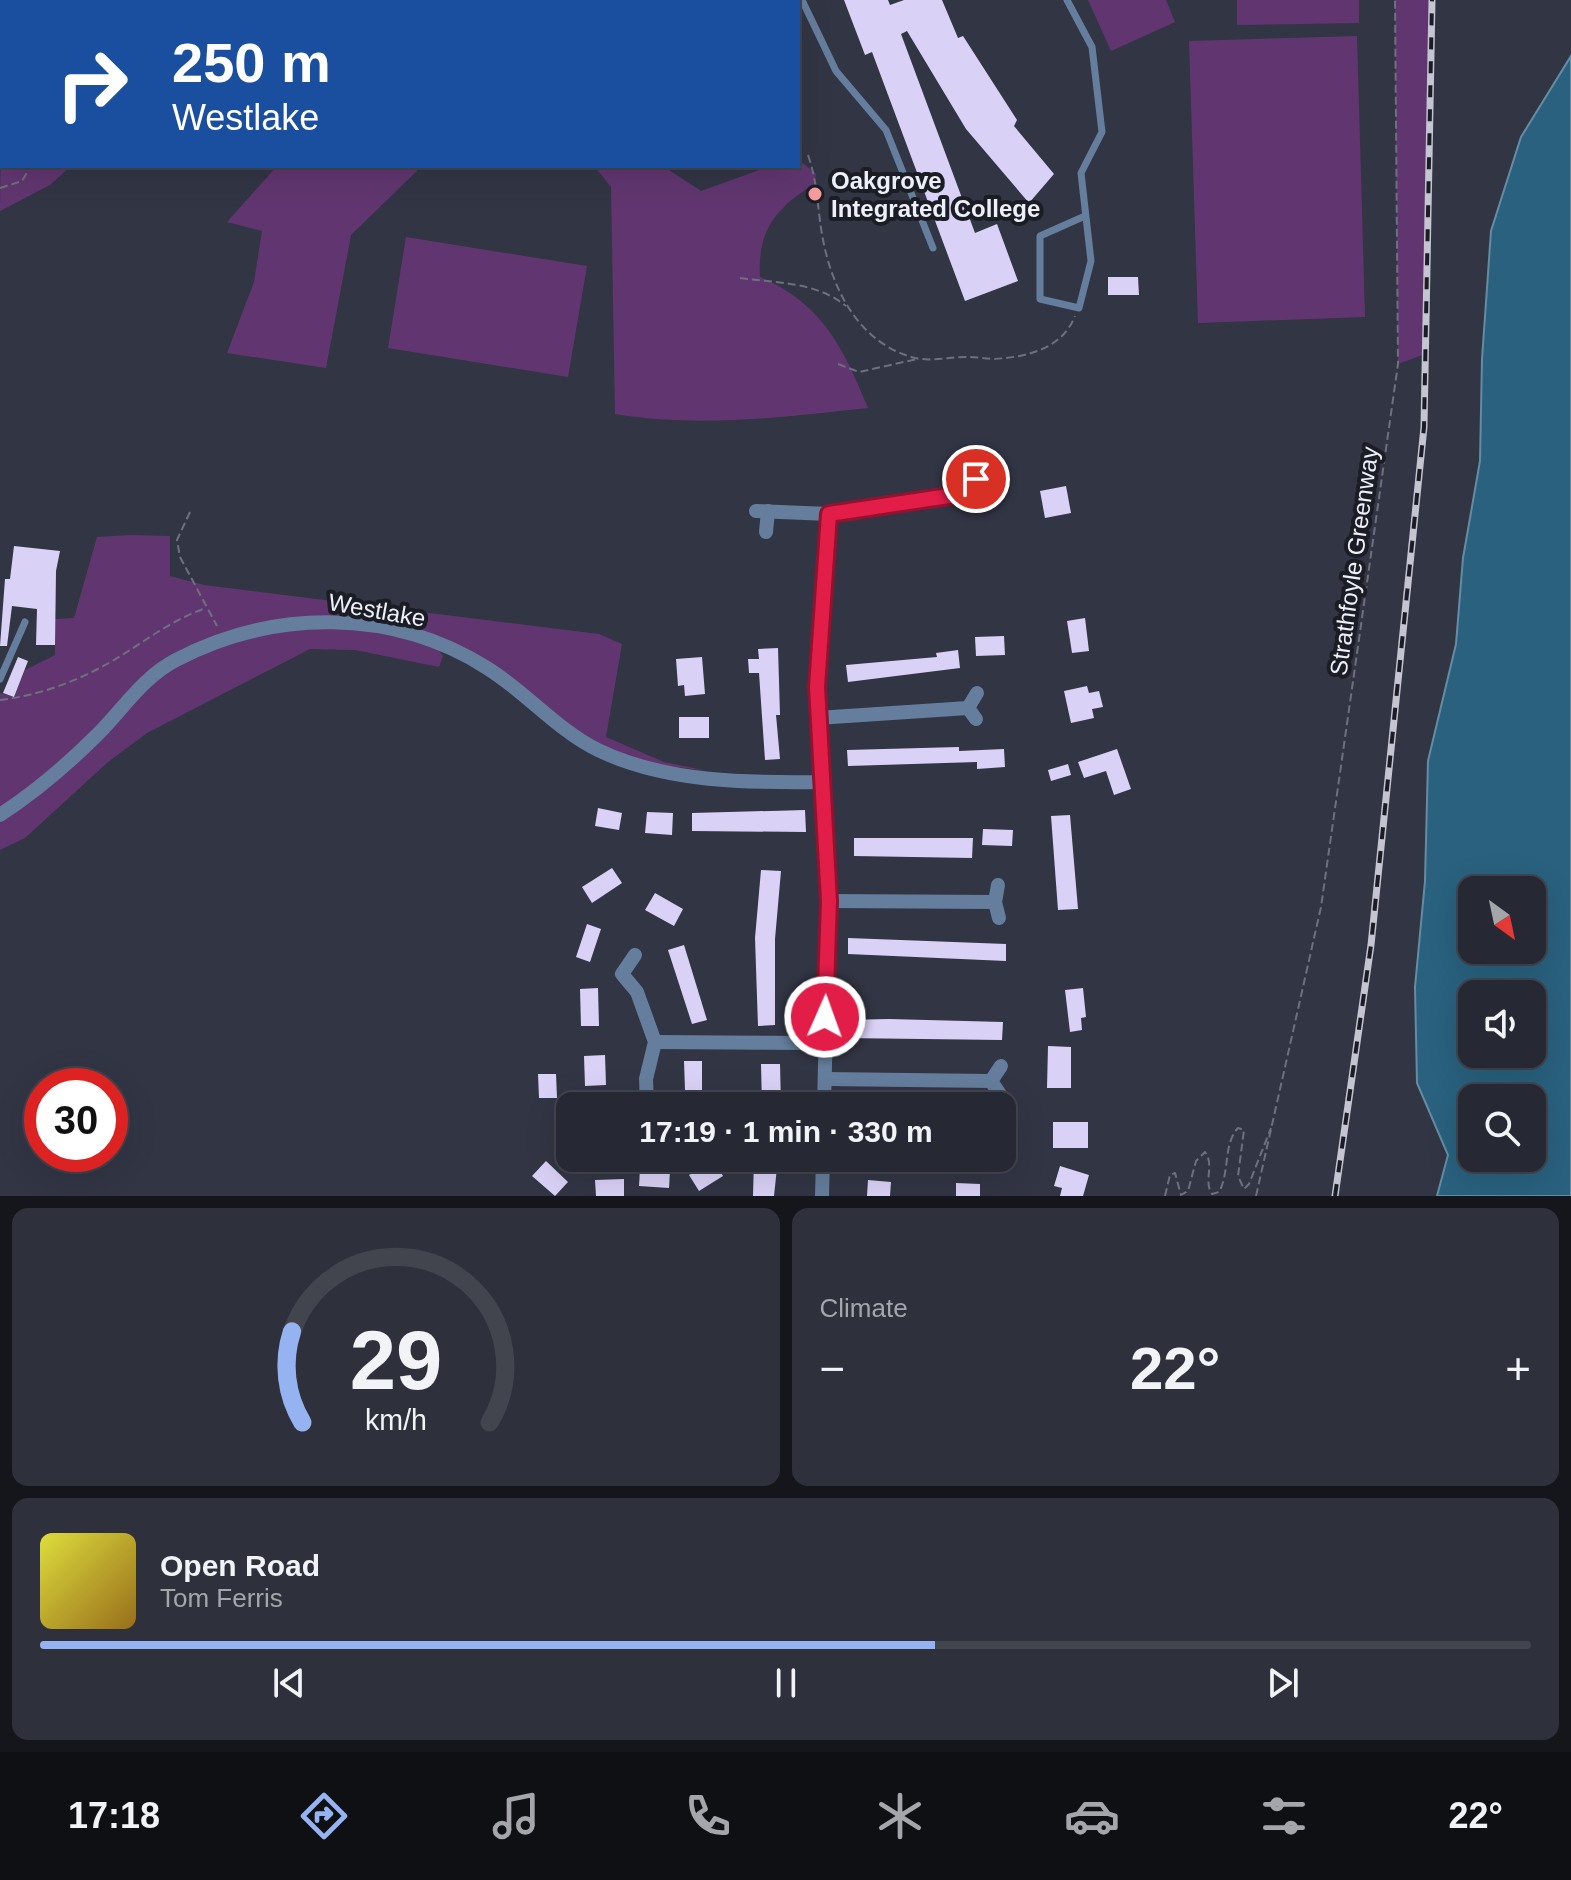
<!DOCTYPE html>
<meta charset="utf-8">
<style>
:root{--surface:#262833;--page:#2e303b;--text:#f1f3f6;--muted:#a4a6ac;--line:#42444e;--accent:#95b2f1}
body{margin:0;font-family:Helvetica,sans-serif;background:var(--page);color:var(--text);height:100vh;display:flex;flex-direction:column;font-size:30px;white-space:nowrap}
*{box-sizing:border-box;margin:0}
p{font-size:26px;color:var(--muted)}
.icon{flex:none;width:44px;height:44px;fill:none;stroke:currentColor;stroke-width:2;stroke-linecap:round;stroke-linejoin:round}
.map{position:relative;height:1196px;overflow:hidden}
.panel{display:flex;flex-direction:column;gap:12px;padding:12px;background:#15161c;flex:1}
.panel>*{flex:none}
.top-card{position:absolute;left:0px;top:0px;width:800px;height:168px;box-shadow:0 8px 32px #0002,0 0 0 2px var(--line);background:#1a4fa0;color:#fff;overflow:hidden}
.needle{width:52px;rotate:147deg}
.fabs{position:absolute;left:1458px;top:876px;display:grid;gap:16px}
.fabs a{display:grid;place-items:center;width:88px;height:88px;border-radius:16px;background:var(--surface);box-shadow:0 8px 32px #0002,0 0 0 2px var(--line);font-size:40px}
.speed{position:absolute;left:24px;top:1068px;display:flex;gap:16px;font-size:40px;font-weight:700;text-align:center}
.speed>*{display:grid;place-content:center;width:104px;height:104px;border-radius:50%;background:var(--surface);box-shadow:0 8px 32px #0002,0 0 0 2px var(--line);line-height:1}
.speed .limit{border:12px solid #d22;background:#fff;color:#111}
.pin{position:absolute;display:grid;place-items:center;width:68px;height:68px;color:#fff;margin:-34px;border:4px solid #fff;border-radius:50%;box-shadow:0 2px 8px #0007}
.me{position:absolute;width:88px;margin:-44px;rotate:2deg;stroke-linejoin:round;filter:drop-shadow(0 0 6px #0008)}
.turn{display:flex;align-items:center;gap:28px;height:168px;padding:0 40px;font-size:36px}
.turn .icon{width:104px;height:104px;stroke-width:2.5}
.turn b{display:block;font-size:56px;line-height:68px}
.big{font-size:60px;font-weight:700;line-height:1.1}
.panel .widget{flex:1;display:flex;flex-direction:column;justify-content:center;gap:12px;min-width:0;padding:0 28px;border-radius:16px;background:var(--page)}
.panel .dial{align-items:center;gap:0}
.dial svg{height:208px;overflow:visible;fill:none;stroke:var(--line);stroke-width:7;stroke-linecap:round;text-anchor:middle}
.dial text{fill:var(--text);stroke:none}
.song{display:flex;align-items:center;gap:24px}
.cover{width:96px;height:96px;border-radius:12px;background:linear-gradient(135deg,hsl(60 70% 55%),hsl(40 70% 35%))}
.played{height:8px;border-radius:4px;background:linear-gradient(90deg,var(--accent) 60%,var(--line) 60%)}
.keys{display:flex;justify-content:space-around;direction:ltr}
.heat{display:flex;justify-content:space-between;align-items:center;font-size:44px;direction:ltr}
.panel .tiles{flex:1;display:grid;gap:12px;grid-template-columns:1fr 1fr}
.widget:last-child{grid-column:span 2}
.trip{position:absolute;left:556px;top:1092px;width:460px;height:80px;border-radius:16px;background:var(--surface);box-shadow:0 8px 32px #0002,0 0 0 2px var(--line);font-weight:700;line-height:80px;text-align:center}
.dock{display:flex;height:128px;justify-content:space-around;align-items:center;background:#0f1014;color:var(--muted)}
.dock .icon{width:56px;height:56px}
.dock .active{color:var(--accent)}
.dock b{font-size:36px;color:var(--text)}
.map>svg:first-child{display:block}
.green{fill:#613670}
.water{fill:#29617e;stroke:#648ca3;stroke-width:2;fill-rule:evenodd}
.building{fill:#dad2f6}
.lines{fill:none;stroke-linecap:round;stroke-linejoin:round}
.path{stroke:#6e707e;stroke-width:2;stroke-dasharray:8 4;stroke-linecap:butt}
.lane{stroke:#657e9d;stroke-width:7}
.street{stroke:#657e9d;stroke-width:14}
.rail-casing{stroke:#c3c5d1;stroke-width:7}
.rail{stroke:#1b1d24;stroke-width:4;stroke-dasharray:12;stroke-linecap:butt}
.route-casing{stroke:#92132f;stroke-width:20}
.route{stroke:#e11d48;stroke-width:14}
.poi-dot{fill:#f59b9c;stroke:#1b1d24;stroke-width:3}
.labels{text-anchor:middle;dominant-baseline:central;stroke-width:8;stroke-linejoin:round;paint-order:stroke}
.poi-label{font-size:24px;font-weight:bold;fill:#edeffa;stroke:#1b1d24;text-anchor:start}
.street-label{font-size:24px;fill:#edeffa;stroke:#1b1d24}
</style>
<div class="map">
<svg width="1571" height="1196" viewBox="0 0 1571 1196">
<rect width="100%" height="100%" fill="#323544"/>
<g class="green">
<path d="M422 0H593L421 2Z"/>
<path d="M1088 0H1166L1175 22 1111 51Z"/>
<path d="M1237 0H1359V23L1237 25Z"/>
<path d="M1395 0H1432L1425 354 1398 364Z"/>
<path d="M1357 36 1365 317 1198 323 1189 41Z"/>
<path d="M2 44V166H71L50 185 0 211Z"/>
<path d="M798 159 816 174 814 184C776 208 757 231 760 277 823 304 843 348 868 408 784 417 699 428 615 414L611 187 594 166H663L701 191 770 166H798Z"/>
<path d="M277 166H422L351 235 326 368 227 353 254 282 262 231 227 222Z"/>
<path d="M406 237 587 266 568 377 388 348Z"/>
<path d="M131 535 170 536V576L204 585 599 634 622 644 606 737 664 762 708 771 646 763 609 749 432 642 443 656 439 667 355 650 310 649 147 733 108 762 25 838 0 850V693L14 697 25 670 55 655V619L74 618 97 537Z"/>
</g>
<path class="water" d="M1571 56V1196H1437L1448 1155 1417 1083 1415 987 1425 881 1428 761 1456 644 1463 558 1480 461 1482 359 1491 231 1521 137ZM1472 890H1532V950H1472ZM1472 994H1532V1054H1472ZM1472 1098H1532V1158H1472Z"/>
<g class="building">
<path d="M844 0H888L890 5 904 0H942L958 38 963 36 1017 120 1014 126 1054 174 1029 203 966 129 907 31 901 34 975 233 997 224 1018 281 965 301 872 52 865 55Z"/>
<path d="M1108 277H1138L1139 295H1108Z"/>
<path d="M1066 486 1071 513 1045 518 1040 491Z"/>
<path d="M14 546 60 551 56 571 55 645H36L37 609 12 606 7 646H0L5 579H10Z"/>
<path d="M1085 618 1089 651 1072 653 1067 621Z"/>
<path d="M1004 636 1005 655 976 656 975 637Z"/>
<path d="M778 648 780 715H776L780 759 765 760 759 673H749L748 659H759L758 649Z"/>
<path d="M958 650 960 668 848 682 846 665 937 657 936 653Z"/>
<path d="M18 657 28 661 14 697 3 693Z"/>
<path d="M702 657 705 694 685 696 684 685 678 686 676 659Z"/>
<path d="M1087 686 1089 693 1099 691 1103 707 1092 709 1094 718 1071 723 1064 691Z"/>
<rect x="679" y="717" width="30" height="21"/>
<path d="M959 747V751L1004 749 1005 767 977 769V762L848 766 847 750Z"/>
<path d="M1117 749 1131 789 1114 795 1106 771 1084 778 1078 762Z"/>
<path d="M1068 764 1071 775 1051 781 1048 770Z"/>
<path d="M598 808 622 813 619 830 595 826Z"/>
<path d="M805 810 806 832 692 831V813Z"/>
<path d="M647 812 673 813 672 835 645 833Z"/>
<path d="M1070 815 1078 909 1058 910 1051 816Z"/>
<path d="M983 829 1013 830 1012 846 982 845Z"/>
<path d="M854 838H973L972 858 854 856Z"/>
<path d="M612 868 622 883 592 903 582 887Z"/>
<path d="M761 870 781 871 775 939V1025L758 1026 755 938Z"/>
<path d="M655 893 683 909 674 926 645 910Z"/>
<path d="M587 924 601 929 590 962 576 957Z"/>
<path d="M848 938 1006 944V961L848 954Z"/>
<path d="M684 945 707 1020 692 1024 668 950Z"/>
<path d="M598 988 599 1026H581L580 989Z"/>
<path d="M1083 988 1086 1017 1081 1018 1082 1030 1070 1032 1065 990Z"/>
<path d="M889 1019 1003 1022 1002 1040 843 1038V1020Z"/>
<path d="M1048 1046 1071 1047V1088H1047Z"/>
<path d="M605 1055 606 1085 585 1086 584 1056Z"/>
<path d="M684 1061H702V1090H685Z"/>
<path d="M761 1064H780L781 1106H762Z"/>
<path d="M538 1074H556L557 1098H539Z"/>
<rect x="1053" y="1122" width="35" height="26"/>
<path d="M754 1158H778L774 1196H753Z"/>
<path d="M714 1160 723 1176 699 1191 689 1175Z"/>
<path d="M546 1161 568 1182 555 1196 532 1176Z"/>
<path d="M1060 1166 1089 1175 1083 1196H1060L1062 1188 1054 1186Z"/>
<path d="M640 1169 670 1171 669 1188 639 1186Z"/>
<path d="M624 1179V1196H596L595 1180Z"/>
<path d="M868 1180 891 1182 890 1196H867Z"/>
<path d="M956 1183 980 1184V1196H956Z"/>
</g>
<g class="lines">
<g class="path">
<path d="M33 2 34 0"/>
<path d="M70 2 71 0"/>
<path d="M0 120 2 115"/>
<path d="M808 155C816 178 817 197 820 221 827 278 853 342 915 358 933 362 952 356 970 357 978 357 986 359 994 359 1027 357 1062 349 1075 316"/>
<path d="M0 188 22 181 31 166"/>
<path d="M740 278C777 283 817 282 846 306"/>
<path d="M838 364 859 372 917 359"/>
<path d="M190 512 177 540 180 557 217 626"/>
<path d="M0 700C36 696 75 682 107 664 141 645 168 621 206 608"/>
<path d="M1165 1196 1170 1175 1175 1173 1181 1195 1188 1191 1196 1161 1205 1152C1215 1165 1203 1181 1212 1194L1219 1192C1230 1172 1223 1144 1238 1128L1244 1130 1238 1176 1244 1189 1249 1184 1271 1128"/>
<path d="M1256 1196 1321 907 1398 364 1395 0"/>
</g>
<g class="lane">
<path d="M651 0 652 2"/>
<path d="M802 0 836 71 886 130 933 248"/>
<path d="M1067 0 1092 47 1102 132 1081 173 1091 261 1079 308 1040 299V236L1085 216"/>
<path d="M0 679 25 622"/>
</g>
<g class="street">
<path d="M756 511 829 514 969 493 980 502"/>
<path d="M766 532 768 511"/>
<path d="M817 718 968 708"/>
<path d="M976 719 968 708 977 693"/>
<path d="M0 815C35 792 68 764 98 734 123 709 143 677 176 660 273 609 393 608 487 668 526 692 557 730 598 750 666 783 750 783 824 782"/>
<path d="M998 885 995 902 999 918"/>
<path d="M829 901 995 902"/>
<path d="M635 955 622 974 637 992 655 1042 646 1079 647 1106"/>
<path d="M655 1042 824 1043"/>
<path d="M825 1079 991 1081"/>
<path d="M1001 1096 991 1081 1001 1066"/>
<path d="M824 1106 829 901 817 687 829 514"/>
<path d="M822 1196 823 1158"/>
</g>
<g class="rail-casing">
<path id="rail" d="M1335 1196 1371 945 1424 427 1432 0"/>
</g>
<use href="#rail" class="rail"/>
</g>
<g class="lines">
<g class="route-casing">
<path id="route" d="M825 1017 829 901 817 687 829 514 969 493 976 479"/>
</g>
<use href="#route" class="route"/>
</g>
<circle class="poi-dot" cx="815" cy="194" r="8"/>
<g class="labels">
<g class="poi-label">
<text x="831" y="180">Oakgrove<tspan x="831" dy="28">Integrated College</tspan></text>
</g>
<g class="street-label">
<text transform="translate(1354 561) rotate(-82)">Strathfoyle Greenway</text>
<text transform="translate(377 610) rotate(10)">Westlake</text>
</g>
</g>
</svg>
<div class="fabs">
<a><svg class="needle" viewBox="-14 -14 28 28"><path d="M0-13l5 13h-10z" fill="#e53935"/><path d="M0 13l5-13h-10z" fill="#a4a6ac"/></svg></a>
<a><svg class="icon" aria-label="sound" viewBox="0 0 24 24"><path d="M4 9h4l5-4v14l-5-4H4zM17 9q2 3 0 6"/></svg></a>
<a><svg class="icon" aria-label="search" viewBox="0 0 24 24"><circle cx="10" cy="10" r="6"/><path d="M15 15l6 6"/></svg></a>
</div>
<div class="speed"><div class="limit">30</div></div>
<div class="pin" style="left:976px;top:479px;background:#d93025"><svg class="icon" aria-label="arrive" viewBox="0 0 24 24"><path d="M6 21V4h12l-3 4 3 4H6"/></svg></div>
<svg class="me" style="left:825px;top:1017px" viewBox="-20 -20 40 40"><circle r="17" fill="#e11d48" stroke="#fff" stroke-width="3"/><path d="M0-11L8 9 0 5-8 9z" fill="#fff"/></svg>
<div class="trip">17:19 · 1 min · 330 m</div>
<div class="top-card">
<div class="turn"><svg class="icon" aria-label="right" viewBox="0 0 24 24"><path d="M7 20v-9h11M14 6l5 5-5 5"/></svg><div><b>250 m</b>Westlake</div></div>
</div>
</div>
<section class="panel">
<div class="tiles">
<div class="widget dial"><svg viewBox="0 0 100 80">
<path d="M14 69A42 42 0 1 1 86 69"/>
<path d="M14 69A42 42 0 0 1 10 34" stroke="#95b2f1"/>
<text x="50" y="56" font-size="32" font-weight="700">29</text>
<text x="50" y="72" font-size="11">km/h</text>
</svg></div>
<div class="widget"><p>Climate</p>
<div class="heat"><a>−</a><b class="big">22°</b><a>+</a></div>
</div>
<div class="widget">
<div class="song"><i class="cover"></i><div><b>Open Road</b><p>Tom Ferris</p></div></div>
<div class="played"></div>
<div class="keys"><svg class="icon" aria-label="previous" viewBox="0 0 24 24"><path d="M18 5L8 12l10 7zM5 5v14"/></svg><svg class="icon" aria-label="pause" viewBox="0 0 24 24"><path d="M8 5v14M16 5v14"/></svg><svg class="icon" aria-label="next" viewBox="0 0 24 24"><path d="M6 5l10 7-10 7zM19 5v14"/></svg></div>
</div>
</div>
</section>
<nav class="dock">
<b>17:18</b>
<svg class="icon active" aria-label="directions" viewBox="0 0 24 24"><path d="M12 3l9 9-9 9-9-9zM9 14v-3h6M13 9l2 2-2 2"/></svg>
<svg class="icon" aria-label="music" viewBox="0 0 24 24"><path d="M9 18V5l10-2v13"/><circle cx="6" cy="18" r="3"/><circle cx="16" cy="16" r="3"/></svg>
<svg class="icon" aria-label="phone" viewBox="0 0 24 24"><path d="M5 4h4l2 5-3 2q2 4 5 5l2-3 5 2v4C11 20 4 13 5 4z"/></svg>
<svg class="icon" aria-label="climate" viewBox="0 0 24 24"><path d="M12 3v18M4 7l16 10M4 17L20 7"/></svg>
<svg class="icon" aria-label="car" viewBox="0 0 24 24"><path d="M5 17H2v-5l4-1 3-4h7l3 4 3 1v5h-3M9 17h6M6 11h13"/><circle cx="7" cy="17" r="2"/><circle cx="17" cy="17" r="2"/></svg>
<svg class="icon" aria-label="filters" viewBox="0 0 24 24"><path d="M4 7h16M4 17h16"/><circle cx="9" cy="7" r="2"/><circle cx="15" cy="17" r="2"/></svg>
<b>22°</b>
</nav>
